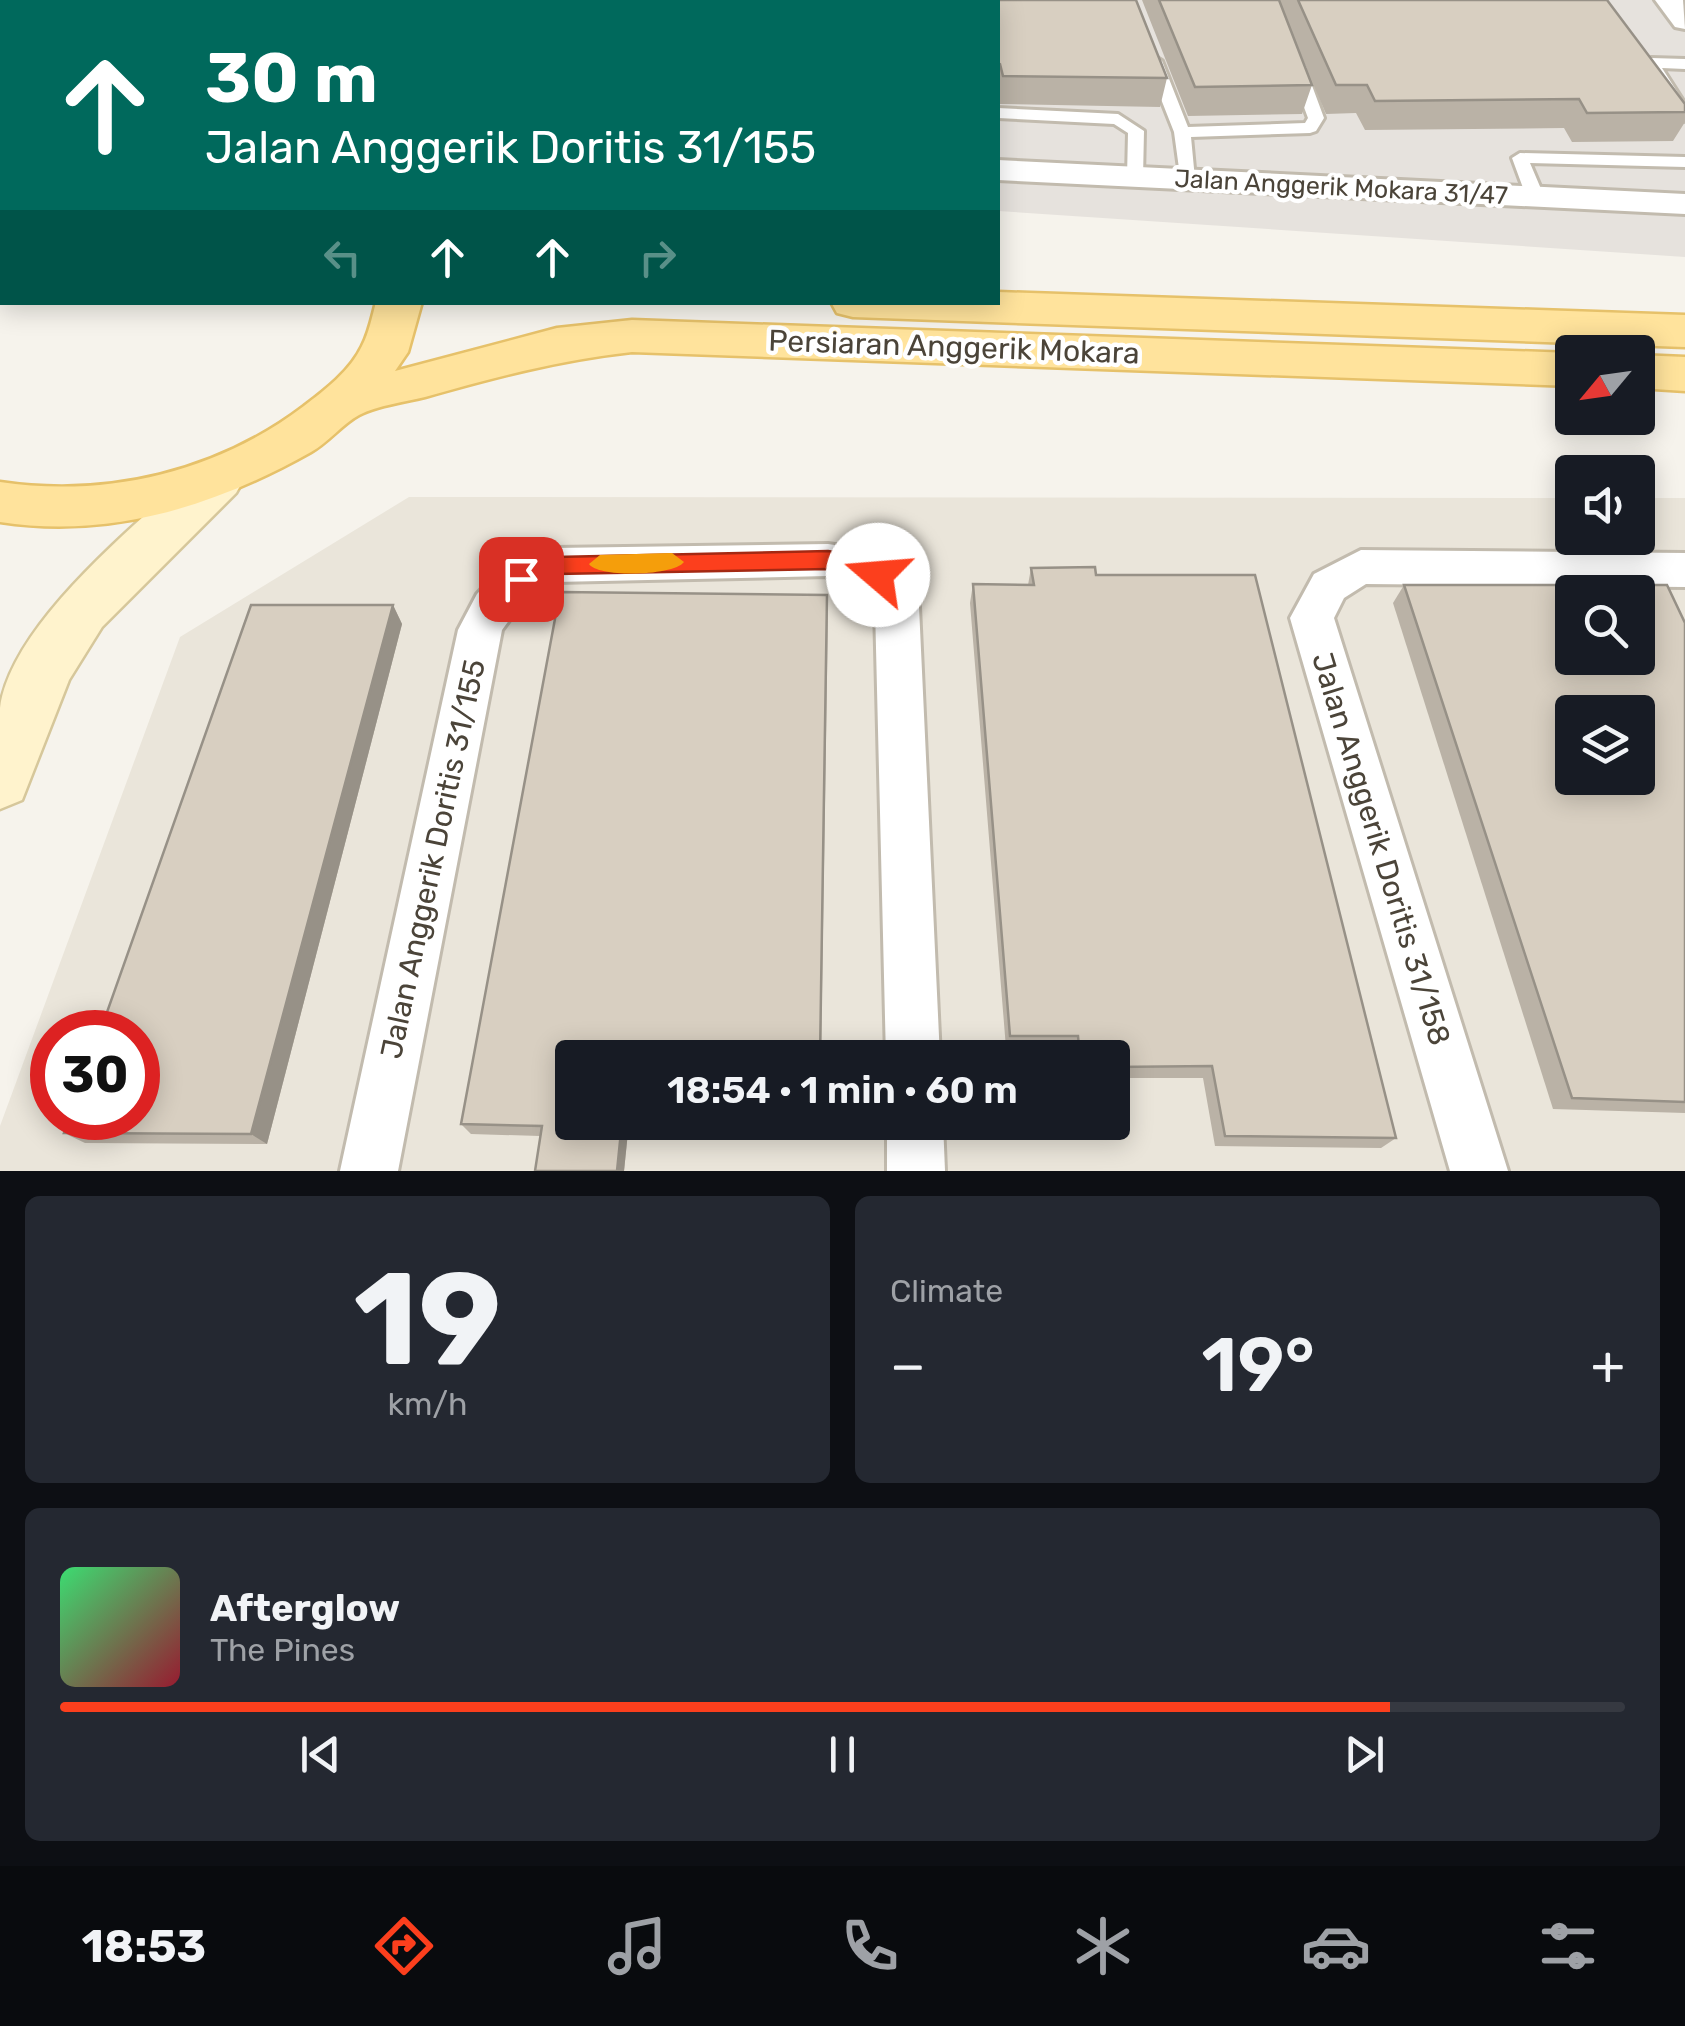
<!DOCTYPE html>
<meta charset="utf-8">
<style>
:root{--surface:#171b24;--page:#242831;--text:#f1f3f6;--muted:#9ea1a6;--line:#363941;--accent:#fc3f1d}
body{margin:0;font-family:Rubik,sans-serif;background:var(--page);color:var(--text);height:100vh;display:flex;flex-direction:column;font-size:38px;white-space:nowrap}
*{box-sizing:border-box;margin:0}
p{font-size:32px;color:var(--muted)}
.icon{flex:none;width:55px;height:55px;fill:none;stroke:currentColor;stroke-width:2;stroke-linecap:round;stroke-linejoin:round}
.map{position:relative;height:1171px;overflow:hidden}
.sheet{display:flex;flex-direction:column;gap:25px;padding:25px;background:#0d0f14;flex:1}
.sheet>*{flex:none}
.guide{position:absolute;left:0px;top:0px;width:1000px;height:305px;box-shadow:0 5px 25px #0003;background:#00695c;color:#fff;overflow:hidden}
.needle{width:65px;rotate:241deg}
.buttons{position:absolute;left:1555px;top:335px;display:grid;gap:20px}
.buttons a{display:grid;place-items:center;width:100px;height:100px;border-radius:10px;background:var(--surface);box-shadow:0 5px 25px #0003;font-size:50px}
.speed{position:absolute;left:30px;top:1010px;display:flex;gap:20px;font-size:50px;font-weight:700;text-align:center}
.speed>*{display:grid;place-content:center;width:130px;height:130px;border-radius:50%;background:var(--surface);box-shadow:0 5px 25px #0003;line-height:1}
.speed .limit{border:15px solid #d22;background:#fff;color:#111}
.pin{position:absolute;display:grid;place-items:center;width:85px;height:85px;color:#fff;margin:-42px;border-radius:20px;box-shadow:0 5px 15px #0006}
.me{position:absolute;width:110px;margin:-55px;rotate:288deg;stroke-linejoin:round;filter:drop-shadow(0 0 8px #0008)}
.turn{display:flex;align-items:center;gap:35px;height:210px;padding:0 40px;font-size:45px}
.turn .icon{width:130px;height:130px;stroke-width:2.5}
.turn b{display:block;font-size:70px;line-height:85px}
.lanes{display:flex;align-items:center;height:95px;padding:0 40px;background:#0003;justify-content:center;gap:50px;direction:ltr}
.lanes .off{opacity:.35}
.big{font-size:75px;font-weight:600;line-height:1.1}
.sheet .widget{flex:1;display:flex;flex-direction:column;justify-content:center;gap:15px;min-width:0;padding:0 35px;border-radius:15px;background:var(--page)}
.sheet .dial{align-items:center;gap:0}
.dial b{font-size:130px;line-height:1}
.song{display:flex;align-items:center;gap:30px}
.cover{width:120px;height:120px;border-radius:15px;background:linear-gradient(135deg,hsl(140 70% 55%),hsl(350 70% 35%))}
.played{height:10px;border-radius:5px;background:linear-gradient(90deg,var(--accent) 85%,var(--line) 85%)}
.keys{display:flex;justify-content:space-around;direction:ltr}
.heat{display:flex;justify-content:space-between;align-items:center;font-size:55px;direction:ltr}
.sheet .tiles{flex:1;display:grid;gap:25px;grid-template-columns:1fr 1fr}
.widget:last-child{grid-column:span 2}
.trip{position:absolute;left:555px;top:1040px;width:575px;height:100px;border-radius:10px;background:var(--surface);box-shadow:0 5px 25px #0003;font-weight:600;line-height:100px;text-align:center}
.dock{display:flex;height:160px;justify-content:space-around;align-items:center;background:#090b0e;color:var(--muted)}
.dock .icon{width:70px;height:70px}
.dock .current{color:var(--accent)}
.dock b{font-size:45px;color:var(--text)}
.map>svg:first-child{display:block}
.residential{fill:#eae5da;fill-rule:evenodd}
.industrial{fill:#e6e2dd}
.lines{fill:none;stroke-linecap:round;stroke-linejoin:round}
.lane-casing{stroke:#c2bbae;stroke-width:6}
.street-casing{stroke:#c2bbae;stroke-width:6}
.secondary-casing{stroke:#d6c79b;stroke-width:5}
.primary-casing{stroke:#e6c16a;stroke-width:5}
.lane{fill:#fff;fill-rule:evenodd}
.street{fill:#fff;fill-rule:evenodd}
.secondary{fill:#fff3cd;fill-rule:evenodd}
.primary{fill:#ffe39c;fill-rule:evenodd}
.wall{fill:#bab2a6}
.shaded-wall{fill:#979187}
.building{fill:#d8cfc1;stroke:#979187;stroke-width:2.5;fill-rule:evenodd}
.route{fill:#fc3f1d;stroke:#a42913;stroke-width:2.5}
.slow{fill:#f59e0b}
.labels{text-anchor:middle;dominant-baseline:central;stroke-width:9;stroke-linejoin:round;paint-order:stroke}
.far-street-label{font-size:25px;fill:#4b4439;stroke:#fff}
.street-label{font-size:30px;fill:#4b4439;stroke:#fff}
</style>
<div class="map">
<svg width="1685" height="1171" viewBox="0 0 1685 1171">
<rect width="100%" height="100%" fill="#f6f3ec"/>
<path class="residential" d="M409 497 1572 498V538H1638V498H1685V1171H0V1126L180 637ZM1572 592H1638V658H1572ZM1572 712H1638V778H1572ZM52 1032H138V1118H52ZM572 1058H1112V1122H572Z"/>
<path class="industrial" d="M408 0H1685V257L998 211V2Z"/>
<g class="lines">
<g class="lane-casing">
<g id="lane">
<path d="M816 0H832L833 2H818Z"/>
<rect x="952" y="0" width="14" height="2"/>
<path d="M1154 56 1162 61 1188 127 1305 123 1308 118 1291 72 1299 67 1307 72 1324 118 1316 131 1310 133 1191 137 1195 179 1187 184 1181 183 1174 132 1146 61Z"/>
<path d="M1685 59V69L1662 68 1685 104V121L1679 119 1643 63 1651 58Z"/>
<path d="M998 108 1118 114 1144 131 1143 177 1135 182 1127 177 1128 133 1114 124 998 118Z"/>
<path d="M1520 153 1685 157V167L1530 163 1544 196 1535 201 1526 196 1512 158Z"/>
</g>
</g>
<g class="street-casing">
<g id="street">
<path d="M879 0H907V2H880Z"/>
<path d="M1655 0H1683L1685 29 1675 27Z"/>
<path d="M2 45V63L0 64V46Z"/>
<path d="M998 160 1685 194V214L998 180Z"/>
<path d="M828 544C874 550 898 566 919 607L940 1058H886L875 607C864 588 850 580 828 576L555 582 524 600 502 630 398 1171H340L458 630 477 594 494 576 515 562 555 548Z"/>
<path d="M1361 550 1685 553V587L1366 584 1344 598 1334 618 1508 1171H1450L1290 618 1314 574Z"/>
<path d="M887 1122H943L945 1171H887Z"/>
</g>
</g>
<g class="secondary-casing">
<path id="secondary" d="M218 460 236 465 244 479 236 493 102 627 69 680 22 800 0 809C0 776 0 740 0 708 12 622 139 523 200 465Z"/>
</g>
<g class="primary-casing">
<g id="primary">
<path d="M2 228V257L0 258V229Z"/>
<path d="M998 292 1685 315V347L853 317 837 313 831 302H998Z"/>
<path d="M376 302H422L408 352 395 371 557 328 632 320 1572 353V386L632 352C559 360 496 377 425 397 405 402 378 405 359 415 342 424 329 442 311 452 215 506 111 539 0 522V482C107 498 217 472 304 406 325 390 350 371 362 346 369 333 372 317 376 302Z"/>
<path d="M1638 355 1685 357V391L1638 388Z"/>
</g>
</g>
<use href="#lane" class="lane"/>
<use href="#street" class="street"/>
<use href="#secondary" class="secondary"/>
<use href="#primary" class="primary"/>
</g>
<g class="wall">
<path d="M969 0H1136L1167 78 1160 107 1000 104 998 93V2H970Z"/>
<path d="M1142 0H1607L1685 104V122L1673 141 1572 142 1564 128 1365 130 1356 113 1326 114 1290 29 1312 85 1302 114 1188 116Z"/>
<path d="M1031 568 1096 575 1396 1138 1381 1148 1215 1146 1203 1078H1112V1058H1073L1072 1048H1006L970 603 973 584 1028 585Z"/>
<path d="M1404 585 1685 623V1113L1553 1109 1393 603Z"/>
<path d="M393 605 402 624 267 1144 85 1143 64 1133Z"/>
<path d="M828 613 821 1058H572V1122H629L624 1171H535L540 1136 471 1134 461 1124Z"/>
</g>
<g class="shaded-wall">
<path d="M0 0H38L36 2H2V28L0 29Z"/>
<path d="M393 605 402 624 267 1144 251 1134Z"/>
<path d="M622 1122H629L624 1171H617Z"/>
</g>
<g class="building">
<rect x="448" y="0" width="368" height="2"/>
<path d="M976 0H1136L1167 78 1003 76 1000 64 998 63V2H977Z"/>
<path d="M1159 0H1279L1312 85 1195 87Z"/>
<path d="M1298 0H1607L1685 104V112L1587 113 1579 99 1375 101 1367 85H1336Z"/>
<path d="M1095 567 1096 575H1255L1396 1138 1225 1136 1212 1066 1112 1067V1058H1080L1078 1036H1010L973 584 1034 585 1031 568Z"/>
<path d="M1404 585H1667L1685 623V1102L1572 1098ZM1572 592H1638V658H1572ZM1572 712H1638V778H1572Z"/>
<path d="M560 592 827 595 820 1058H572V1122H622L617 1171H535L542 1126 461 1124Z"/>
<path d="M251 605H393L251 1134 64 1133 70 1118H138V1032H100Z"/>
</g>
<path class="route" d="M828 551 865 557 889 575 878 584 852 572 828 569 556 574 521 588 509 579 513 572 555 557Z"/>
<path class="slow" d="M672 553 684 562C674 576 598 578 589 564L600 555Z"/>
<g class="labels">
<g class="far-street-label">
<text transform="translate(1341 187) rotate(3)">Jalan Anggerik Mokara 31/47</text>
</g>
<g class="street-label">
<text transform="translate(954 347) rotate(2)">Persiaran Anggerik Mokara</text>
<text transform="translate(1381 849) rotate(73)">Jalan Anggerik Doritis 31/158</text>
<text transform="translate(433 859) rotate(-78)">Jalan Anggerik Doritis 31/155</text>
</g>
</g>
</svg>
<div class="buttons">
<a><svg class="needle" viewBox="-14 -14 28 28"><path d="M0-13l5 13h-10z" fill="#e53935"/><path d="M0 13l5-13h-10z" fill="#9ea1a6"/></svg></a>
<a><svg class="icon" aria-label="sound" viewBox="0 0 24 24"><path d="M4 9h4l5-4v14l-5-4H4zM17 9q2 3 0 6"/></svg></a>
<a><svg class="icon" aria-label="search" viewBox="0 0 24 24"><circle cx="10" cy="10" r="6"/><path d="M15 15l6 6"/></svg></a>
<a><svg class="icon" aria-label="layers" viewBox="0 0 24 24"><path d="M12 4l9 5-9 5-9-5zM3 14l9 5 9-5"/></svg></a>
</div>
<div class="speed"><div class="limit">30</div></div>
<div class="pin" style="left:521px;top:579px;background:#d93025"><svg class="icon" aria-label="arrive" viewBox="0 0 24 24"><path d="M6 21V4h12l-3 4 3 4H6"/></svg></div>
<svg class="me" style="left:878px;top:575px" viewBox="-20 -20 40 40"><circle r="19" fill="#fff"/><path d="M0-13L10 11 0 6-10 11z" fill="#fc3f1d"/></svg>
<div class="trip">18:54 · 1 min · 60 m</div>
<div class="guide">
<div class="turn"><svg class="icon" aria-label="ahead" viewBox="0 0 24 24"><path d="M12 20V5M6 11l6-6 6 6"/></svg><div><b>30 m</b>Jalan Anggerik Doritis 31/155</div></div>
<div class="lanes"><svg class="icon off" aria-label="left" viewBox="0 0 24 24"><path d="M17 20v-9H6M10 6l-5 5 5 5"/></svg><svg class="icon" aria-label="ahead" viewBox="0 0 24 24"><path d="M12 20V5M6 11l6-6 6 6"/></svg><svg class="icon" aria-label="ahead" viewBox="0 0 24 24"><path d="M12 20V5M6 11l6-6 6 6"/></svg><svg class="icon off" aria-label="right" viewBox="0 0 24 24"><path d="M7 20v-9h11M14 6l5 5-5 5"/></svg></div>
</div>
</div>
<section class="sheet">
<div class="tiles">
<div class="widget dial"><b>19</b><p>km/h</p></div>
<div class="widget"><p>Climate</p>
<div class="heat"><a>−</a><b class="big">19°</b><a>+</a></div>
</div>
<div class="widget">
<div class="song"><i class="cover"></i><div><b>Afterglow</b><p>The Pines</p></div></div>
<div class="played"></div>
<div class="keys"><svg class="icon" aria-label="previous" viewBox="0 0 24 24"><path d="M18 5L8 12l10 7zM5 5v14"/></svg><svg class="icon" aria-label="pause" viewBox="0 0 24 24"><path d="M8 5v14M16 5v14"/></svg><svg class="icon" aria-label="next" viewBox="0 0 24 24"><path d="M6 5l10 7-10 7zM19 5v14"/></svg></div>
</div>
</div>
</section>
<nav class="dock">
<b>18:53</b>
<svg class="icon current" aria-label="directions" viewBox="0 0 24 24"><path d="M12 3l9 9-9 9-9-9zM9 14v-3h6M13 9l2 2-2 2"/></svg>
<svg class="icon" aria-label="music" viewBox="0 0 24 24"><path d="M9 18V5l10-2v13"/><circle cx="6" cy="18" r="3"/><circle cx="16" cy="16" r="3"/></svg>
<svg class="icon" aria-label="phone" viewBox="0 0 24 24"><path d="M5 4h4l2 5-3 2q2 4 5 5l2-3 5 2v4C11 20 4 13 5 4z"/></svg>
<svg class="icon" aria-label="climate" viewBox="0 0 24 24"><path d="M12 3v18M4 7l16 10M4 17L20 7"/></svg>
<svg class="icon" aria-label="car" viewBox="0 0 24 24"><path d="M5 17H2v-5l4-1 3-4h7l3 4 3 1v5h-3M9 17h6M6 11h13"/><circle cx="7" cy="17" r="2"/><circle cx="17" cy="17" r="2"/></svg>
<svg class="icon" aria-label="filters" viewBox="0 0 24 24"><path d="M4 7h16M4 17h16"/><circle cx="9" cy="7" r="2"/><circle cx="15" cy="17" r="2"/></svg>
</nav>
